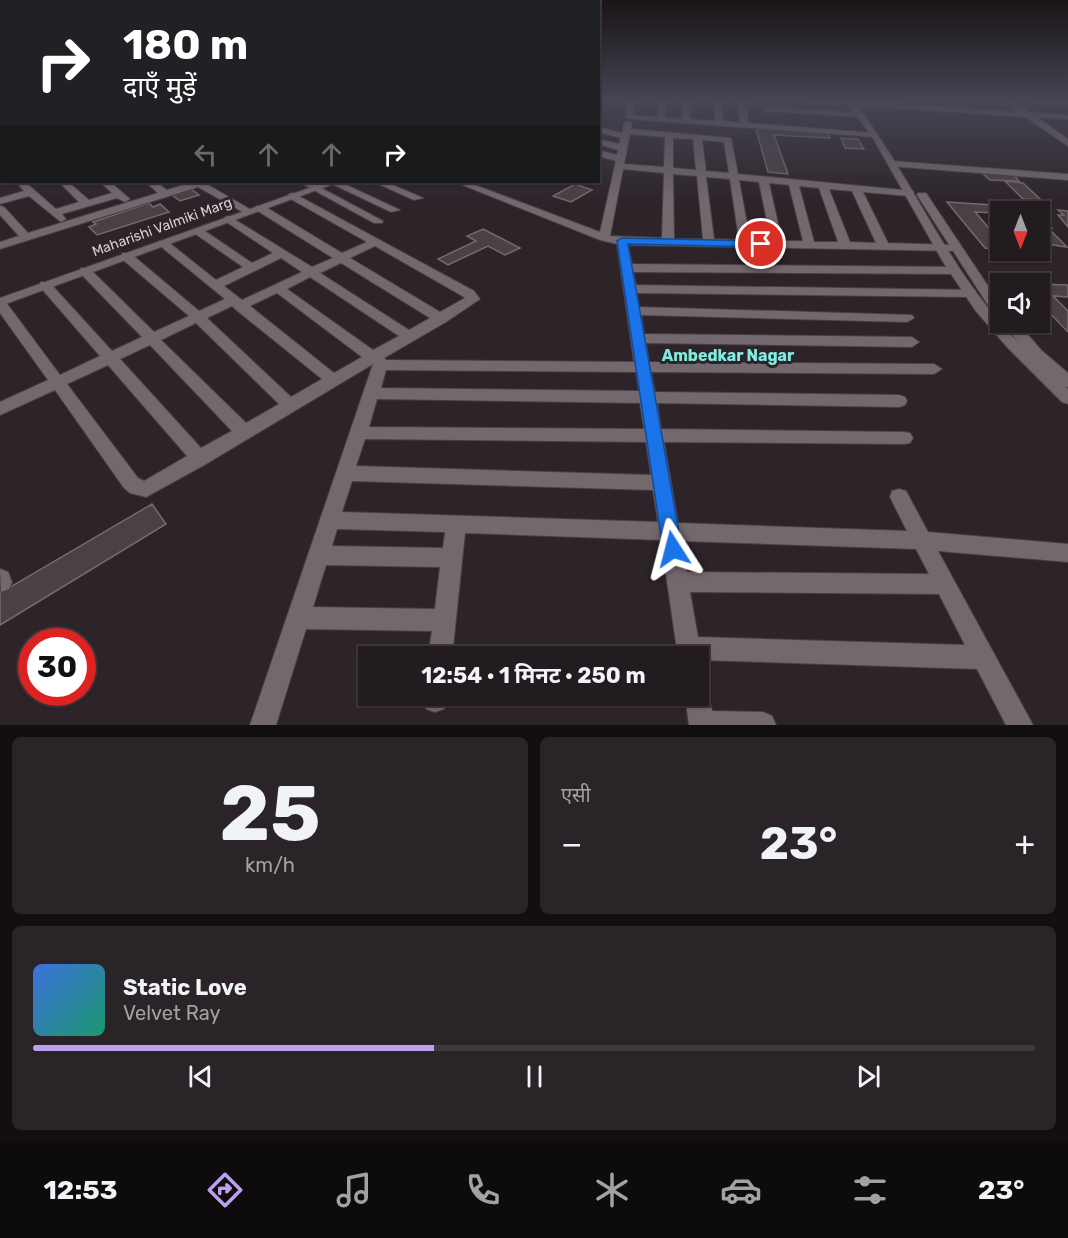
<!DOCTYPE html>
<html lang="hi">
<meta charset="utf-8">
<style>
:root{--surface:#221b1f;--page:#2a2428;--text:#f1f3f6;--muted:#a2a1a4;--line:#3f393d;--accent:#bca0f2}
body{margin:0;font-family:Rubik,"Noto Sans Devanagari",sans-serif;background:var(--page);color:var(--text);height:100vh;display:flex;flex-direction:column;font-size:22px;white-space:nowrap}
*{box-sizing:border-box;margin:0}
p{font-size:20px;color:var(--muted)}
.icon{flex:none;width:33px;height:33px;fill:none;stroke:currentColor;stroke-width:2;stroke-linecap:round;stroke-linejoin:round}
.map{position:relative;height:725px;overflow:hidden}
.details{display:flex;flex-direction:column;gap:12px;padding:12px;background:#130f11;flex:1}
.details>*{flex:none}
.hud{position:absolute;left:0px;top:0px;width:600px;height:183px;box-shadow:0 2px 4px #0004,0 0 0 2px var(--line);background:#202124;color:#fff;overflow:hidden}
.needle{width:39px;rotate:180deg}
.tools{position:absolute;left:990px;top:201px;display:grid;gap:12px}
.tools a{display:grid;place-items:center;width:60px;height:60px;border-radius:0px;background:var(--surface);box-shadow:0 2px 4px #0004,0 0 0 2px var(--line);font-size:30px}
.speed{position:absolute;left:18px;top:628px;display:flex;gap:12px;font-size:30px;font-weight:700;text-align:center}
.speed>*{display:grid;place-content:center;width:78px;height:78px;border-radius:50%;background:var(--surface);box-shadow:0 2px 4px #0004,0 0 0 2px var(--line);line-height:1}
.speed .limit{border:9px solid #d22;background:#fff;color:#111}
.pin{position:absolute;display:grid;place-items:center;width:51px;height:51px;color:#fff;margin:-26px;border:3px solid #fff;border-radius:50%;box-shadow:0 2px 6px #0007}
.me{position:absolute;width:66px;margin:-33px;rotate:351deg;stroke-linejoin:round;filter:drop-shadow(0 0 4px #0008)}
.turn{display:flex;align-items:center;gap:21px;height:126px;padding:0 24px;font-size:27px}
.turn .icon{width:78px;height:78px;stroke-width:2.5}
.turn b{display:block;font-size:42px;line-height:51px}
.lanes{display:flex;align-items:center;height:57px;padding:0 24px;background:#0003;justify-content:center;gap:30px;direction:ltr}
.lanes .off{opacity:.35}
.big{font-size:45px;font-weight:700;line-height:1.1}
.details .card{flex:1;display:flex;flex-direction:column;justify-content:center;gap:9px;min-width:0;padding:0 21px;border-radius:9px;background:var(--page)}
.details .dial{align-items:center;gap:0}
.dial b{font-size:78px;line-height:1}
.song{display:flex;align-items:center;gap:18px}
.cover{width:72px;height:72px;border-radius:9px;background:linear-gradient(135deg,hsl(220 70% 55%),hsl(160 70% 35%))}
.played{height:6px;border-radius:3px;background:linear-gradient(90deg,var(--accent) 40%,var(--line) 40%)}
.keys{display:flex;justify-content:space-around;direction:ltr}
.heat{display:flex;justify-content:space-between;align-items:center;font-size:33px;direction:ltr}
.details .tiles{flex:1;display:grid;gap:12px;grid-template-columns:1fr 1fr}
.card:last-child{grid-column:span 2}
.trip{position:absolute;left:358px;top:646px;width:351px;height:60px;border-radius:0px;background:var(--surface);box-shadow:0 2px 4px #0004,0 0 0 2px var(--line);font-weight:700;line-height:60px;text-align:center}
.tab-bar{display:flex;height:96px;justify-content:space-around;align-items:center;background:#0e0b0c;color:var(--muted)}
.tab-bar .icon{width:42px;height:42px}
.tab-bar .on{color:var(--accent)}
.tab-bar b{font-size:27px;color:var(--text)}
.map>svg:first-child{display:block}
.building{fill:#4a4045;stroke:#74696e;stroke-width:1.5}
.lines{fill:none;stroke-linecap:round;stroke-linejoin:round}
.service-casing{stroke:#484044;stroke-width:2}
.minor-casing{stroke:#484044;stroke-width:2}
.tertiary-casing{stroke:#484044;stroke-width:2}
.service{fill:#73686e;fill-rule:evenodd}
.minor{fill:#73686e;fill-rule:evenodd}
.tertiary{fill:#73686e;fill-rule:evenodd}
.route{fill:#1a73e8;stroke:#114b97;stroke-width:1.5}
.labels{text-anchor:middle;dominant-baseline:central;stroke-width:6;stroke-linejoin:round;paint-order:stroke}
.far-street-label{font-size:14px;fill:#d8d1d5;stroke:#2d2429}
.neighbourhood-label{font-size:16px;font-weight:bold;fill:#82ece2;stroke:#2d2429}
</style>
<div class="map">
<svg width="1068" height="725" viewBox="0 0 1068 725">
<rect width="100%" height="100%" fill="#2d2429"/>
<g class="building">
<path d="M756 129 828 133 830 138 774 135 788 174 768 172Z"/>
<path d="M841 138 858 139 864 149 845 148Z"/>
<path d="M981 172 1012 173 1019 181 990 180Z"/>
<path d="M1005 181 1023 183 1041 200 1023 199Z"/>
<path d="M575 184 592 190 571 202 553 196Z"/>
<path d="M191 189 199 195 180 201 172 195 175 194 173 193Z"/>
<path d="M947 202 993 205 1000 213 975 212 1000 241V250L985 248Z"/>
<path d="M149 203 153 207 160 204 169 212 97 235 89 227 96 224 93 222Z"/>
<path d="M1004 206 1031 208 1035 212H1010Z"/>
<path d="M1058 210 1068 211V227L1058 215H1064Z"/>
<path d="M1040 216 1052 228H1048L1067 247 1040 243Z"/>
<path d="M483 229 520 248 505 255 488 246 448 265 438 259 476 241 467 236Z"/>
<path d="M1040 284 1068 285V297L1053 296 1068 311V332L1040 303Z"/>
<path d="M152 504 166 524 0 625V593Z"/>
</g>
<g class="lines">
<g class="service-casing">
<rect id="service" x="0" y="131" width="2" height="2"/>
</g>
<g class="minor-casing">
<g id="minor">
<path d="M628 100H636L633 115 657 117 660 100H668L664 117 682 119 684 100H692L690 119 715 121 714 100H722L723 121 740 123 738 100H746L748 123 875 133 879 135 875 137 629 119 625 117Z"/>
<path d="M801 100H840L1018 112 1003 100H1012L1029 112 1068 115V119L1037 117 1068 139V146L1025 117 805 102Z"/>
<path d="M1018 100 1068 101V105L1022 102Z"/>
<rect x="0" y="103" width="2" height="4"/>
<path d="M768 107 861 113 865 115 861 117 765 111 764 109Z"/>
<path d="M628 121 632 123 631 129 731 138 738 174 913 191 914 193 909 196 863 192 888 243 955 245 961 248 955 251 628 245 632 264 958 267V273L954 274 633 272 636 285 975 290 976 293 975 296 970 297 637 293 639 307 912 315 914 318 907 322 641 315 644 334 912 337 919 342 912 347 646 343 649 362 934 364 942 369 934 374 651 372 655 392 899 395 905 397 907 401 905 405 899 407 657 403 661 429 904 432 910 433 913 438 910 443 904 444 664 442 678 523 907 531 890 497 892 491 899 489 906 491 928 532 1068 544V562L938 551 1033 725H1006L977 669 701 660 699 664V657H678L661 540 465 533 452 657H428L432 631 306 629 276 725H250L373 364 206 464 146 497 130 493 124 488 55 390 0 415V402L48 380 0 313V300L5 301 60 375 100 356 41 288 39 285 41 282H49L112 351 142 337 81 274 79 271 81 268H89L154 332 189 316 122 259V253H130L199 311 225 299 159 245V241H167L216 280 243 267 194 233V229H202L252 263 273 253 225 221V217L229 216 312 267 333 258 256 210V206H264L342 253 367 242 289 198V194L293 193 474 291 480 299 446 322 384 358 386 360 634 362 617 244 600 240 455 182H467L600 232 616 161 598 156V150L617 155 618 150 598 144V139L619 144 621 138 598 132V127L622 133 624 123ZM630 134 665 137 664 167 624 164ZM673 138 693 139 696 170 673 168ZM702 140 724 142 729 173 706 171ZM623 169 664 173 662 238 610 236ZM673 174 697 176 703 239H674ZM706 177 730 179 739 240 714 239ZM739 180 759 182 771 241 750 240ZM769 183 789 185 803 241H782ZM799 186 819 188 838 242H814ZM829 189 852 191 876 243 850 242ZM375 246 464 297 465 298 440 312 350 258ZM281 258 302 272 242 300 224 286ZM341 263 430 318 409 330 320 273ZM310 277 399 336 373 350 287 289ZM277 293 362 357 334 373 250 306ZM232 306 235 309 322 379 291 397 207 318ZM196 323 279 404 246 423 161 340ZM150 345 232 431 201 448 120 359ZM108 365 187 456 144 481 138 478 67 384ZM386 370 636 372 639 391 381 388ZM377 399 640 403 644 429 369 427ZM365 439 646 442 651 475 356 466ZM352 481 653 490 658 522 342 512ZM337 529 445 532 443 548 332 546ZM681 541 916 549 929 574 687 572ZM326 565 440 567 435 609 313 607ZM690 592 939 594 965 645 698 637Z"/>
<path d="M892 161 1068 174V180L889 166V162Z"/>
<path d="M16 182H25L56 209 79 202 59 182H68L89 200 112 193 100 182H110L130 199 125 202 117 198 62 214 66 219 61 222 29 196 0 204V198L24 191Z"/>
<path d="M146 182H156L167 190 193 182H203L255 212 246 214 198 187 0 249V242L19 236 0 215V206L4 207 28 233 158 193Z"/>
<path d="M299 182H310L383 221 382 223H374Z"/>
<path d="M328 182H340L400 210 391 212Z"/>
<path d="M374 182H386L423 198 414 200Z"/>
<path d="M0 569 8 572 12 582 9 589 1 592Z"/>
<path d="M699 684 706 687 712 711 763 712 772 716 776 725H689L685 696H699Z"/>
<path d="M423 696H447L444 709 435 712 426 709Z"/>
</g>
</g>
<g class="tertiary-casing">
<g id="tertiary">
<path d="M845 100H853C913 178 949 273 1019 343L1002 322H1017L1041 350 1068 373V387H1066L1068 389V404L1062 402 1007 347 975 310 943 262 873 138Z"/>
<path d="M326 182H339L0 306V298Z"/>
<path d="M918 193H926L1000 304V317L995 316 917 195Z"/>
</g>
</g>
<use href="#service" class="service"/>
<use href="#minor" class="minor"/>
<use href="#tertiary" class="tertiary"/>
</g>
<linearGradient id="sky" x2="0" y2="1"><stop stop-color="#191417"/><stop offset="0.5" stop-color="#464554"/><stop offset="1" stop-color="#464554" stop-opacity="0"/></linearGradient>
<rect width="1068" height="202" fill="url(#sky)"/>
<path class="route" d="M622 238 761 241 766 244 761 247 628 244 682 549 679 555 673 557 666 555 663 549 617 241Z"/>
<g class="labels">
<g class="far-street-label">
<text transform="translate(162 227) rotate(-20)">Maharishi Valmiki Marg</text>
</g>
<g class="neighbourhood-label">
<text x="728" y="355">Ambedkar Nagar</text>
</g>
</g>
</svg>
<div class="tools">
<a><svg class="needle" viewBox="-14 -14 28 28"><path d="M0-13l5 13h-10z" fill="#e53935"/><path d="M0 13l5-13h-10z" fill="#a2a1a4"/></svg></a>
<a><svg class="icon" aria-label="sound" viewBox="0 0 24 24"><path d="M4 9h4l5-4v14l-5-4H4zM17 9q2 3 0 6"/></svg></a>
</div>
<div class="speed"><div class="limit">30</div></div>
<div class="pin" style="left:761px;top:244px;background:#d93025"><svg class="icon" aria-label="arrive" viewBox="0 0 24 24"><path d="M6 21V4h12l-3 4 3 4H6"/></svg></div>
<svg class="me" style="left:673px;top:549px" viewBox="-20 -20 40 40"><path d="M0-17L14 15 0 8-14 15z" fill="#1a73e8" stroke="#fff" stroke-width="4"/></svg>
<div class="trip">12:54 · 1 मिनट · 250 m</div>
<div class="hud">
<div class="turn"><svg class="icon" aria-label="right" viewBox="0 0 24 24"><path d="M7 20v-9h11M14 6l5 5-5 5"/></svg><div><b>180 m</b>दाएँ मुड़ें</div></div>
<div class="lanes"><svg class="icon off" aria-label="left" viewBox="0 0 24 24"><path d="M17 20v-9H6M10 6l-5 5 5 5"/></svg><svg class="icon off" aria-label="ahead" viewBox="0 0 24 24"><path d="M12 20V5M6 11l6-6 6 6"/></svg><svg class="icon off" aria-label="ahead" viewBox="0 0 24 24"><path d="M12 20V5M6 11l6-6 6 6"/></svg><svg class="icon" aria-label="right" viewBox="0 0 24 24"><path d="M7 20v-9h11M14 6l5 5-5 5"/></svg></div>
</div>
</div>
<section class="details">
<div class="tiles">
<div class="card dial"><b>25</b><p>km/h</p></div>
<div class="card"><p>एसी</p>
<div class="heat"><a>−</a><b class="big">23°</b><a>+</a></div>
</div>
<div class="card">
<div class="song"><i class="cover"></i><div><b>Static Love</b><p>Velvet Ray</p></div></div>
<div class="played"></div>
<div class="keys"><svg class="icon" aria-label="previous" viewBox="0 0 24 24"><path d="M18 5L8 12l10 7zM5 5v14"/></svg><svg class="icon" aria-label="pause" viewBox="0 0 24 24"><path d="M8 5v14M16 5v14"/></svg><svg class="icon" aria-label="next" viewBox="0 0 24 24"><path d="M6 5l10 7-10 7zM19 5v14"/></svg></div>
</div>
</div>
</section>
<nav class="tab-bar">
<b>12:53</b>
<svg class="icon on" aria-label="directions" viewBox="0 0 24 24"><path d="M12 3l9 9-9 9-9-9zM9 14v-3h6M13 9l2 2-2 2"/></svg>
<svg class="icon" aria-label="music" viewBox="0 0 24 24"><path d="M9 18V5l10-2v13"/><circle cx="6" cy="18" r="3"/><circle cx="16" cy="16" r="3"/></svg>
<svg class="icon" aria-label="phone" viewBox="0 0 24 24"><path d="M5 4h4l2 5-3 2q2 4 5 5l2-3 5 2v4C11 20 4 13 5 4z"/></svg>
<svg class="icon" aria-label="climate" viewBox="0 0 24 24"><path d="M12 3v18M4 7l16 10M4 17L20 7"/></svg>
<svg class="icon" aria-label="car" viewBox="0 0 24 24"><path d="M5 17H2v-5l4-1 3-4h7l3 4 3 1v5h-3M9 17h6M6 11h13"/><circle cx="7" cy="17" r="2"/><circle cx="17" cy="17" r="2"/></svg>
<svg class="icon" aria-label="filters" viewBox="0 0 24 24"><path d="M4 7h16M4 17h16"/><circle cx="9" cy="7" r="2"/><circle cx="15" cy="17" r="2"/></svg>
<b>23°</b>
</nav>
